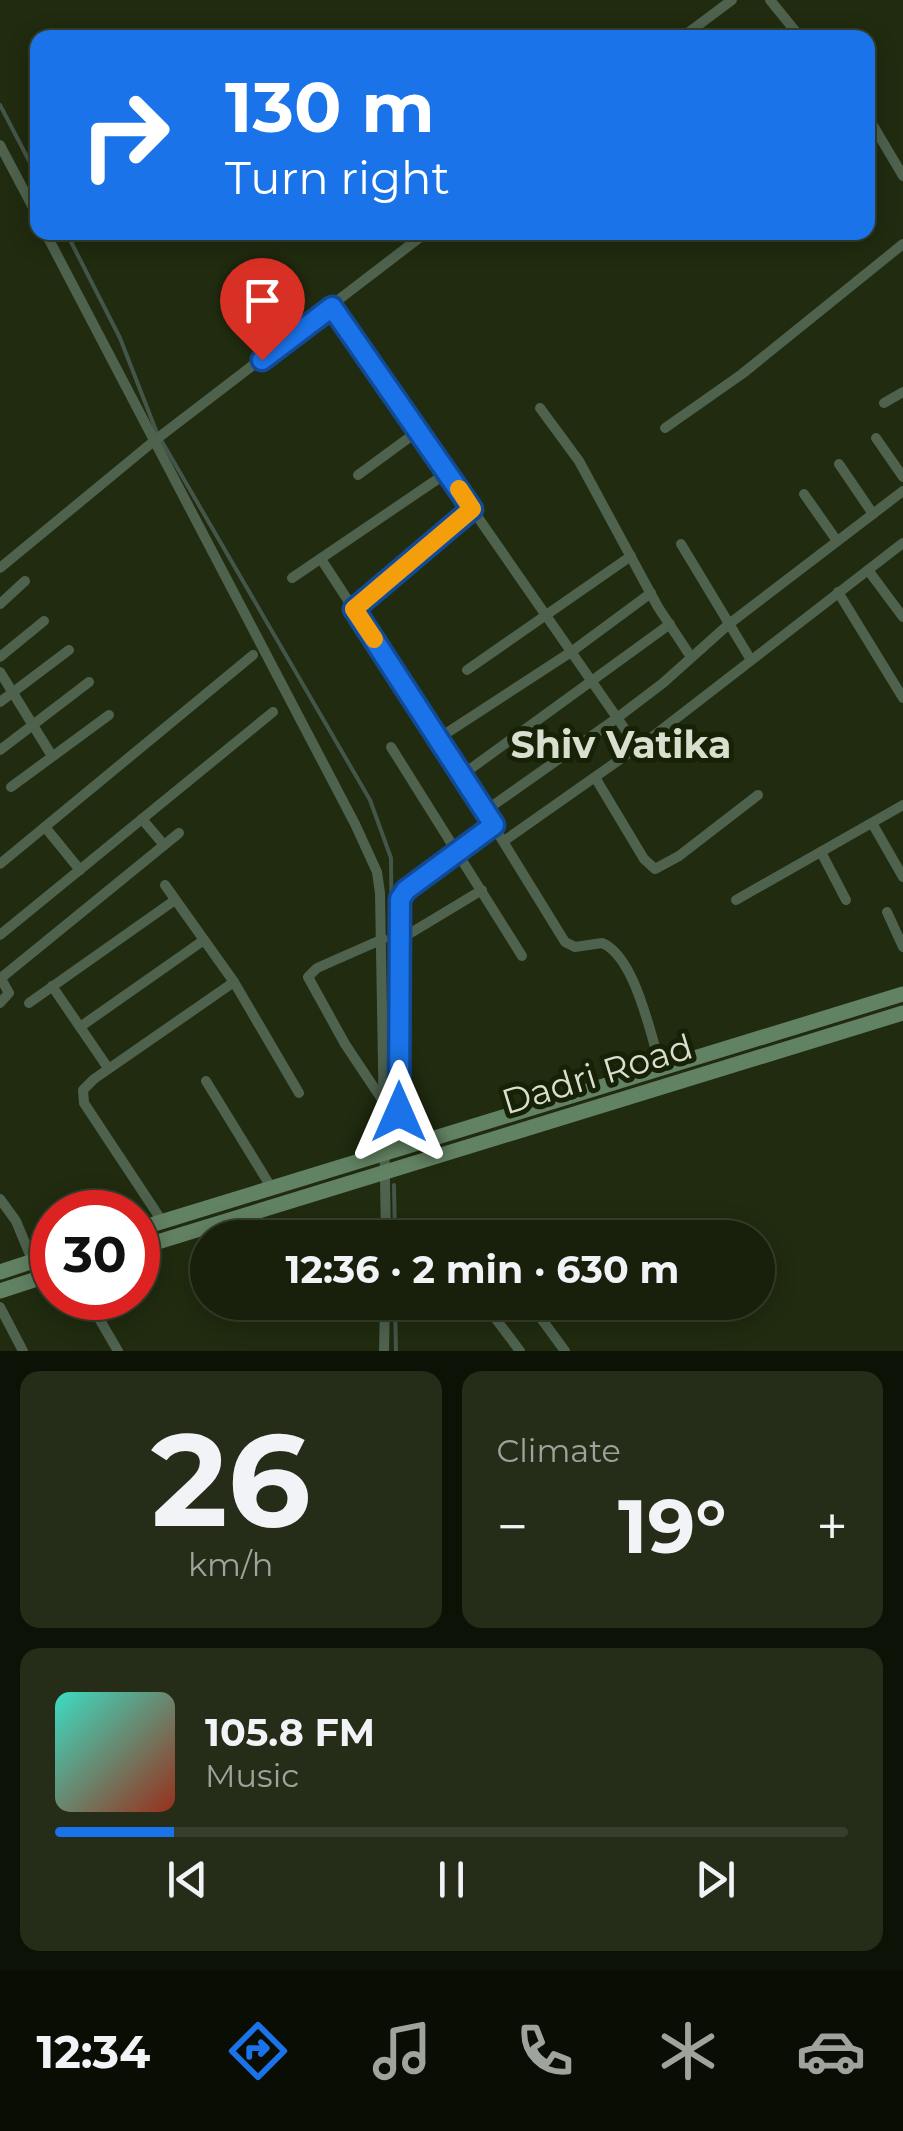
<!DOCTYPE html>
<meta charset="utf-8">
<style>
:root{--surface:#18200b;--page:#252d19;--text:#f1f3f6;--muted:#9fa39d;--line:#363e2c;--accent:#1a73e8}
body{margin:0;font-family:Montserrat,sans-serif;background:var(--page);color:var(--text);height:100vh;display:flex;flex-direction:column;font-size:38px;white-space:nowrap}
*{box-sizing:border-box;margin:0}
p{font-size:32px;color:var(--muted)}
.icon{flex:none;width:55px;height:55px;fill:none;stroke:currentColor;stroke-width:2;stroke-linecap:round;stroke-linejoin:round}
.map{position:relative;height:1351px;overflow:hidden}
.panel{display:flex;flex-direction:column;gap:20px;padding:20px;background:#0d1206;flex:1}
.panel>*{flex:none}
.banner{position:absolute;left:30px;top:30px;width:845px;height:210px;border-radius:20px;box-shadow:0 5px 25px #0003,0 0 0 2px var(--line);background:#1a73e8;color:#fff;overflow:hidden}
.speed{position:absolute;left:30px;top:1190px;display:flex;gap:20px;font-size:50px;font-weight:700;text-align:center}
.speed>*{display:grid;place-content:center;width:130px;height:130px;border-radius:50%;background:var(--surface);box-shadow:0 5px 25px #0003,0 0 0 2px var(--line);line-height:1}
.speed .limit{border:15px solid #d22;background:#fff;color:#111}
.pin{position:absolute;display:grid;place-items:center;width:85px;height:85px;color:#fff;margin:-102px -42px;border-radius:50% 50% 50% 0;rotate:-45deg;box-shadow:0 0 10px #0007}
.pin .icon{rotate:45deg}
.me{position:absolute;width:110px;margin:-55px;rotate:0deg;stroke-linejoin:round;filter:drop-shadow(0 0 8px #0008)}
.turn{display:flex;align-items:center;gap:35px;height:210px;padding:0 30px;font-size:45px}
.turn .icon{width:130px;height:130px;stroke-width:2.5}
.turn b{display:block;font-size:70px;line-height:85px}
.big{font-size:75px;font-weight:700;line-height:1.1}
.panel .card{flex:1;display:flex;flex-direction:column;justify-content:center;gap:15px;min-width:0;padding:0 35px;border-radius:20px;background:var(--page)}
.panel .dial{align-items:center;gap:0}
.dial b{font-size:130px;line-height:1}
.song{display:flex;align-items:center;gap:30px}
.cover{width:120px;height:120px;border-radius:15px;background:linear-gradient(135deg,hsl(170 70% 55%),hsl(10 70% 35%))}
.played{height:10px;border-radius:5px;background:linear-gradient(90deg,var(--accent) 15%,var(--line) 15%)}
.keys{display:flex;justify-content:space-around;direction:ltr}
.heat{display:flex;justify-content:space-between;align-items:center;font-size:55px;direction:ltr}
.panel .tiles{flex:1;display:grid;gap:20px;grid-template-columns:1fr 1fr}
.card:last-child{grid-column:span 2}
.trip{position:absolute;left:190px;top:1220px;width:585px;height:100px;border-radius:50px;background:var(--surface);box-shadow:0 5px 25px #0003,0 0 0 2px var(--line);font-weight:700;line-height:100px;text-align:center}
.menu{display:flex;height:160px;justify-content:space-around;align-items:center;background:#0a0d04;color:var(--muted)}
.menu .icon{width:70px;height:70px}
.menu .current{color:var(--accent)}
.menu b{font-size:45px;color:var(--text)}
.map>svg:first-child{display:block}
.lines{fill:none;stroke-linecap:round;stroke-linejoin:round}
.stream{stroke:#44564a;stroke-width:4}
.street{stroke:#4e624e;stroke-width:10}
.secondary{stroke:#628363;stroke-width:15}
.route-casing{stroke:#114b97;stroke-width:25}
.route{stroke:#1a73e8;stroke-width:18}
.slow{stroke:#f59e0b;stroke-width:18}
.labels{text-anchor:middle;dominant-baseline:central;stroke-width:10;stroke-linejoin:round;paint-order:stroke}
.street-label{font-size:35px;fill:#d8dfce;stroke:#172106}
.neighbourhood-label{font-size:38px;font-weight:bold;fill:#d8dfce;stroke:#172106}
</style>
<div class="map">
<svg width="903" height="1351" viewBox="0 0 903 1351">
<rect width="100%" height="100%" fill="#202b0f"/>
<g class="lines">
<g class="stream">
<path d="M0 105 38 178"/>
<path d="M66 232 120 338 157 433 370 800 391 858 394 1141"/>
<path d="M394 1185 395 1238"/>
<path d="M395 1302 396 1351"/>
</g>
<g class="street">
<path d="M770 0 801 38"/>
<path d="M681 38 732 0"/>
<path d="M868 117 903 176"/>
<path d="M0 145 38 217"/>
<path d="M45 232 355 824 377 872 380 893 386 1238"/>
<path d="M332 307 638 748"/>
<path d="M884 403 903 392"/>
<path d="M540 408 579 461 658 607 691 657"/>
<path d="M665 428 742 374 903 244"/>
<path d="M876 438 903 477"/>
<path d="M839 464 873 514"/>
<path d="M358 475 418 431"/>
<path d="M804 494 837 541"/>
<path d="M681 544 751 660"/>
<path d="M321 559 462 775 565 942 575 947 602 943C635 956 651 1036 661 1068"/>
<path d="M0 568 154 441 427 232"/>
<path d="M868 570 903 617"/>
<path d="M292 578 448 472"/>
<path d="M838 592 903 698"/>
<path d="M0 604 25 581"/>
<path d="M354 609 472 509"/>
<path d="M0 657 44 621"/>
<path d="M467 670 631 556"/>
<path d="M0 672 52 756"/>
<path d="M0 702 69 650"/>
<path d="M439 738 571 652 651 593"/>
<path d="M391 747 522 956"/>
<path d="M0 750 89 682"/>
<path d="M462 775 670 624"/>
<path d="M596 779 644 859 655 869 679 856 758 795"/>
<path d="M11 787 109 715"/>
<path d="M485 811 617 718 663 683 729 624 903 491"/>
<path d="M142 819 164 845"/>
<path d="M872 823 903 877"/>
<path d="M45 827 80 870"/>
<path d="M504 841 656 734 903 543"/>
<path d="M821 852 846 900"/>
<path d="M0 864 253 655"/>
<path d="M165 885 234 982 299 1093"/>
<path d="M736 900 903 805"/>
<path d="M887 912 903 947"/>
<path d="M0 935 273 712"/>
<path d="M399 940 482 890"/>
<path d="M0 977 9 993 0 1003"/>
<path d="M1 978 179 833"/>
<path d="M52 986 108 1068"/>
<path d="M29 1003 175 900"/>
<path d="M80 1027 204 940"/>
<path d="M206 1081 271 1187"/>
<path d="M381 1098 345 1044 308 977 317 968 383 939"/>
<path d="M399 1147 400 899 406 890 494 825"/>
<path d="M0 1199 16 1221 33 1262"/>
<path d="M162 1221 84 1103 83 1090 94 1079 234 982"/>
<path d="M87 1298 118 1351"/>
<path d="M483 1302 520 1351"/>
<path d="M529 1302 565 1351"/>
<path d="M0 1307 23 1351"/>
<path d="M384 1351 385 1302"/>
</g>
<g class="secondary">
<path d="M138 1229 903 994"/>
<path d="M138 1248 903 1013"/>
<path d="M0 1272 52 1255"/>
<path d="M0 1291 52 1274"/>
</g>
</g>
<g class="lines">
<g class="route-casing">
<path id="route" d="M262 360 332 307 472 509 354 609 494 825 406 890 400 899 399 1112"/>
</g>
<use href="#route" class="route"/>
<path class="slow" d="M374 639 354 609 472 509 459 489"/>
</g>
<g class="labels">
<g class="street-label">
<text transform="translate(597 1074) rotate(-17)">Dadri Road</text>
</g>
<g class="neighbourhood-label">
<text x="621" y="744">Shiv Vatika</text>
</g>
</g>
</svg>
<div class="speed"><div class="limit">30</div></div>
<div class="pin" style="left:262px;top:360px;background:#d93025"><svg class="icon" aria-label="arrive" viewBox="0 0 24 24"><path d="M6 21V4h12l-3 4 3 4H6"/></svg></div>
<svg class="me" style="left:399px;top:1112px" viewBox="-20 -20 40 40"><path d="M0-17L14 15 0 8-14 15z" fill="#1a73e8" stroke="#fff" stroke-width="4"/></svg>
<div class="trip">12:36 · 2 min · 630 m</div>
<div class="banner">
<div class="turn"><svg class="icon" aria-label="right" viewBox="0 0 24 24"><path d="M7 20v-9h11M14 6l5 5-5 5"/></svg><div><b>130 m</b>Turn right</div></div>
</div>
</div>
<section class="panel">
<div class="tiles">
<div class="card dial"><b>26</b><p>km/h</p></div>
<div class="card"><p>Climate</p>
<div class="heat"><a>−</a><b class="big">19°</b><a>+</a></div>
</div>
<div class="card">
<div class="song"><i class="cover"></i><div><b>105.8 FM</b><p>Music</p></div></div>
<div class="played"></div>
<div class="keys"><svg class="icon" aria-label="previous" viewBox="0 0 24 24"><path d="M18 5L8 12l10 7zM5 5v14"/></svg><svg class="icon" aria-label="pause" viewBox="0 0 24 24"><path d="M8 5v14M16 5v14"/></svg><svg class="icon" aria-label="next" viewBox="0 0 24 24"><path d="M6 5l10 7-10 7zM19 5v14"/></svg></div>
</div>
</div>
</section>
<nav class="menu">
<b>12:34</b>
<svg class="icon current" aria-label="directions" viewBox="0 0 24 24"><path d="M12 3l9 9-9 9-9-9zM9 14v-3h6M13 9l2 2-2 2"/></svg>
<svg class="icon" aria-label="music" viewBox="0 0 24 24"><path d="M9 18V5l10-2v13"/><circle cx="6" cy="18" r="3"/><circle cx="16" cy="16" r="3"/></svg>
<svg class="icon" aria-label="phone" viewBox="0 0 24 24"><path d="M5 4h4l2 5-3 2q2 4 5 5l2-3 5 2v4C11 20 4 13 5 4z"/></svg>
<svg class="icon" aria-label="climate" viewBox="0 0 24 24"><path d="M12 3v18M4 7l16 10M4 17L20 7"/></svg>
<svg class="icon" aria-label="car" viewBox="0 0 24 24"><path d="M5 17H2v-5l4-1 3-4h7l3 4 3 1v5h-3M9 17h6M6 11h13"/><circle cx="7" cy="17" r="2"/><circle cx="17" cy="17" r="2"/></svg>
</nav>
